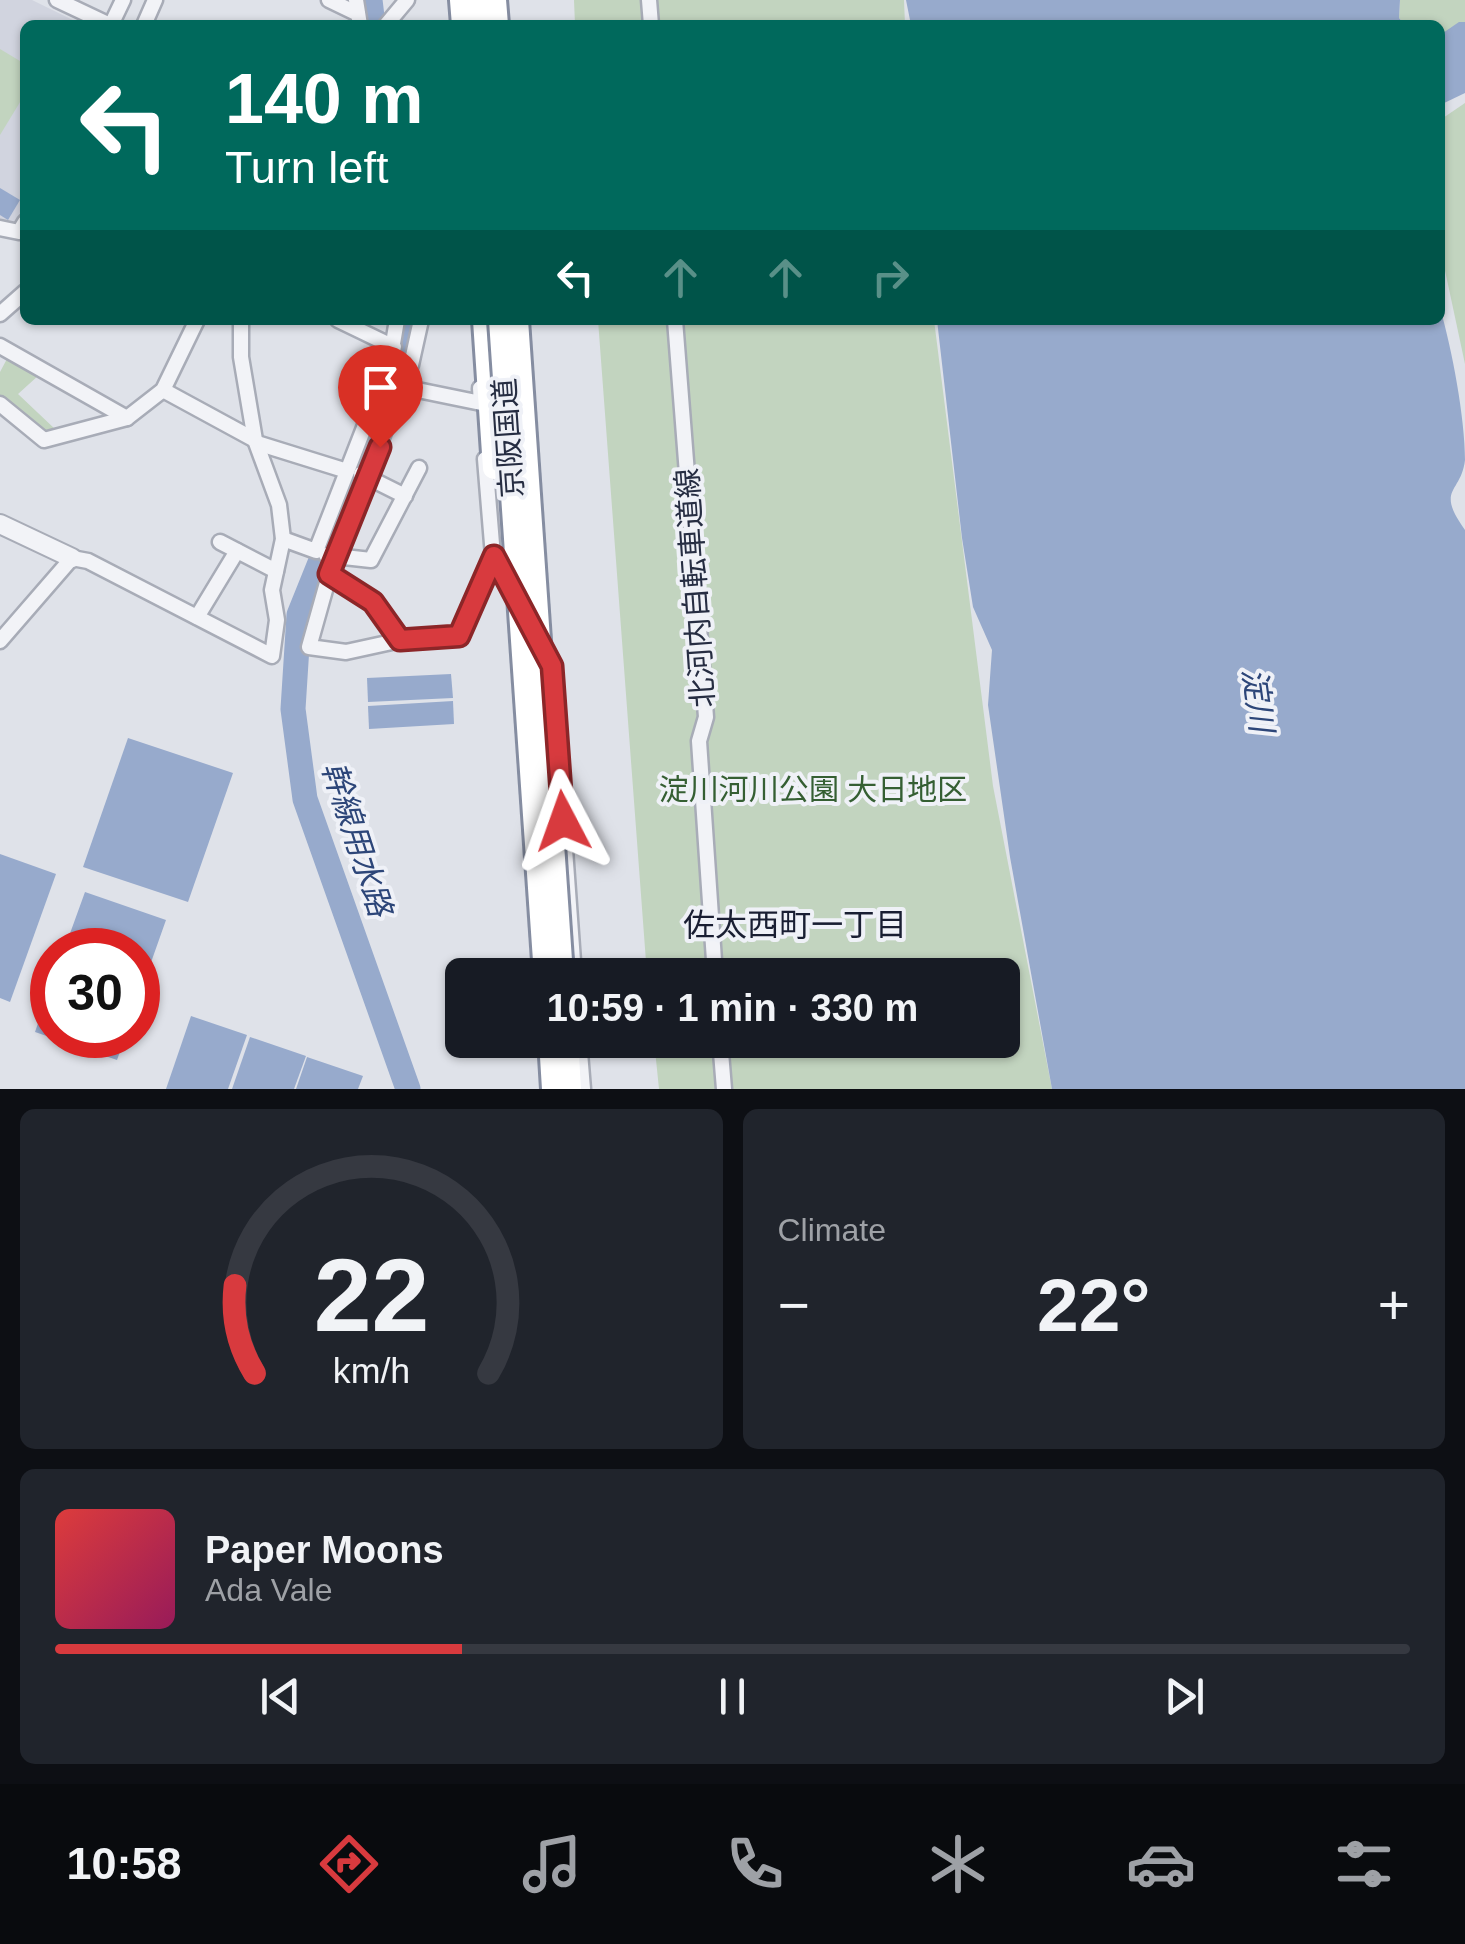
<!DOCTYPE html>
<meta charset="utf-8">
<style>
:root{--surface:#171b24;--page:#20242c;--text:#f1f3f6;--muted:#9ea1a6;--line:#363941;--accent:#d83a3e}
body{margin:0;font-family:Arial,"Noto Sans JP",sans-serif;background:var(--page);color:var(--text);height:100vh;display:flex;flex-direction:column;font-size:38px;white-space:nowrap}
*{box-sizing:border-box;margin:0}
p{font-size:32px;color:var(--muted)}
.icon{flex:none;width:55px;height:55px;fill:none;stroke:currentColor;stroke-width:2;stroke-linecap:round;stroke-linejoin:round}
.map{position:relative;height:1089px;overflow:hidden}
.side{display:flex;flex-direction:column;gap:20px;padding:20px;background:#0d0f14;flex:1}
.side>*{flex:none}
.hud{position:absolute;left:20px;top:20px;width:1425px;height:305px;border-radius:15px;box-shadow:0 2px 8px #0004;background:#00695c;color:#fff;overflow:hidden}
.speed{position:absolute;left:30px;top:928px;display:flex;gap:20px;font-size:50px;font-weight:700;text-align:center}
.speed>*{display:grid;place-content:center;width:130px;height:130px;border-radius:50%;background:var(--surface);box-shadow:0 2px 8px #0004;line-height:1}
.speed .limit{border:15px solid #d22;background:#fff;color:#111}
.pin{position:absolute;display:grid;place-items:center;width:85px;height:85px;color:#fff;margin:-102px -42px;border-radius:50% 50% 50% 0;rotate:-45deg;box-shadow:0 0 10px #0007}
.pin .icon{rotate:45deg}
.me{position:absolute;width:110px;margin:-55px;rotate:356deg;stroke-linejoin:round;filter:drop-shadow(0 0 8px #0008)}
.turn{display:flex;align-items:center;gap:35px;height:210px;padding:0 40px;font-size:45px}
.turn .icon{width:130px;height:130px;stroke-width:2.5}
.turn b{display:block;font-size:70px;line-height:85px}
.lanes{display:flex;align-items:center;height:95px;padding:0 40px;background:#0003;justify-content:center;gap:50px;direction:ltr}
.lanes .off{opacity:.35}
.big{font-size:75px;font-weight:800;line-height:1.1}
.side .card{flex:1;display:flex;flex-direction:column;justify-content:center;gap:15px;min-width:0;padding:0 35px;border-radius:15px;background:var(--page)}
.side .dial{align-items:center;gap:0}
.dial svg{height:260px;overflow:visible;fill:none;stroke:var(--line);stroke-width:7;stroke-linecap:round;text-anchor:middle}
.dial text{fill:var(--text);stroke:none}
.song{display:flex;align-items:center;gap:30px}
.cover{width:120px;height:120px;border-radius:15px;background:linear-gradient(135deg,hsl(0 70% 55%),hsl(330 70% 35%))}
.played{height:10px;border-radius:5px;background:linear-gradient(90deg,var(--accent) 30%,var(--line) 30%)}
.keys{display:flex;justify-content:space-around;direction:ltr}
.heat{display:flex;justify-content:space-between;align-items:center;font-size:55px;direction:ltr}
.side .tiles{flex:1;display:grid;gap:20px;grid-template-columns:1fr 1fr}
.card:last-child{grid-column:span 2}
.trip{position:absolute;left:445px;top:958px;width:575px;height:100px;border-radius:15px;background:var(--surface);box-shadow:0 2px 8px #0004;font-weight:800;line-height:100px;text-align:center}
.tabs{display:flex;height:160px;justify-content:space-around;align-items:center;background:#090b0e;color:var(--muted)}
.tabs .icon{width:70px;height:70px}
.tabs .on{color:var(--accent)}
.tabs b{font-size:45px;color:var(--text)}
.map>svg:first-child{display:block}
.built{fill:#d1d4df}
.green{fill:#c2d4bf}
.water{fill:#97aacc}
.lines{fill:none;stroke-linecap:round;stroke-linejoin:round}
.river{stroke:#97aacc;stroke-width:25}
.minor-casing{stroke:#a8acb7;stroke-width:19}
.tertiary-casing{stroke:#a8acb7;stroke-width:22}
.trunk-casing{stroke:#858da1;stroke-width:28}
.minor{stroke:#f2f3f7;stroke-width:14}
.tertiary{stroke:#f2f3f7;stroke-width:18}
.trunk{stroke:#fff;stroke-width:22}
.trunk-bridge-casing{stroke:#858da1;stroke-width:28;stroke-linecap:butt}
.trunk-bridge{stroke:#fff;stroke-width:22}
.route-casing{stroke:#8c2628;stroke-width:25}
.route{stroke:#d83a3e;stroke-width:18}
.labels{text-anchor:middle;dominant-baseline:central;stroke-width:8;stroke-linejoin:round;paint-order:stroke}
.street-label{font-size:30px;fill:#262d42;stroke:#eff1f7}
.park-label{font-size:30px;fill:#355f33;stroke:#eff1f7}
.water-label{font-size:32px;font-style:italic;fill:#2d4679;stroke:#eff1f7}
.neighbourhood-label{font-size:32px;fill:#191e32;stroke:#eff1f7}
</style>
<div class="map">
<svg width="1465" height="1089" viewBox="0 0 1465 1089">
<rect width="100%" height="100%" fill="#dfe2e9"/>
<path class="built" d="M0 0H32L83 25H25V211L16 226 0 219Z"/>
<g class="green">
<path d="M574 0H904L905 25H575Z"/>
<path d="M1400 0H1465V22L1440 35V25H1405L1399 18Z"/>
<path d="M0 49 25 64V94L0 135Z"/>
<path d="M1465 103V364L1440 247V120Z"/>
<path d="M598 320H934L993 786 1052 1089H659L654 1040H1002V975H647Z"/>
<path d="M8 357 39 375 18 394 56 430 43 435 0 396V372Z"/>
</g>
<g class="water">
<path d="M906 0H1400L1399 18 1405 25H911Z"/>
<path d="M1459 22H1465V93L1440 105V35Z"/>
<path d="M0 188 20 200 8 220 0 215Z"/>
<path d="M1440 308C1452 349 1465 418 1465 460 1461 494 1435 488 1465 530V1089H1052L1010 857 988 705 992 650 973 607 962 538 937 320H1440Z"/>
<path d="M451 674 453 698 368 702 367 678Z"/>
<path d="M453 701 454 724 369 729 368 706Z"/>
<path d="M128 738 233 773 188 902 83 867Z"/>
<path d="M0 854 56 874 10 1002 0 998Z"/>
<path d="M85 892 166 920 143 985 138 983V950H64Z"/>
<path d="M52 982V1035H126L117 1060 35 1032Z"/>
<path d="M191 1016 247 1035 228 1089H166Z"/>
<path d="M250 1037 306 1056 294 1089H232Z"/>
<path d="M307 1057 363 1076 358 1089H296Z"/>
</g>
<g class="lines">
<g class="river">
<path d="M370 0 373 25"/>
<path d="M408 1089 305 799 293 709 299 615 399 367 408 320"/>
</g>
<g class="minor-casing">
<g id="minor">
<path d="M57 0 110 25"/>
<path d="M329 0 358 14"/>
<path d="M356 0 360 25"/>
<path d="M649 0 651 25"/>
<path d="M111 25 123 0"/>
<path d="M144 25 155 0"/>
<path d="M386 25 407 0"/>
<path d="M0 228 19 232 25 222"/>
<path d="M0 314 25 292"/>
<path d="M338 320 394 347"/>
<path d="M421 320 411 365 334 558 309 647 346 652 401 640 459 636 493 556"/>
<path d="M675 320 706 717 699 741 715 975"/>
<path d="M0 346 127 418"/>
<path d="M403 387 481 403 480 388"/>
<path d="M163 390 255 440"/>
<path d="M0 404 44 440 127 418 163 390 197 320"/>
<path d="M257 443 347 471"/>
<path d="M485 459 493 556 515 596"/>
<path d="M361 474 405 496"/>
<path d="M283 539 316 551 390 361 397 320"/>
<path d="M220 542 276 571"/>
<path d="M326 555 371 560 419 468"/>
<path d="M329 574 373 602 401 640"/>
<path d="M197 617 237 551"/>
<path d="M0 641 72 558 88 561 272 656 277 620 272 590 283 539 279 505 255 440 241 357V320"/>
<path d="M545 650 552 667 574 975"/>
<path d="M579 1040 583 1089"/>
<path d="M720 1040 724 1089"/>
</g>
</g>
<g class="tertiary-casing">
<path id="tertiary" d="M0 524 72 558"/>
</g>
<g class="trunk-casing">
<g id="trunk">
<path d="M461 0 463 25"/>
<path d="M477 0 479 25"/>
<path d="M495 0 497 25"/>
<path d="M484 320 494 468"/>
<path d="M550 1040 553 1089"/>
<path d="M567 1040 570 1089"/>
</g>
</g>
<use href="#minor" class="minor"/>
<use href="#tertiary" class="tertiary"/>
<use href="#trunk" class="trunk"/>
<g class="trunk-bridge-casing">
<g id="trunk-bridge">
<path d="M500 320 545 975"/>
<path d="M517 320 562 975"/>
</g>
</g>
<use href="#trunk-bridge" class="trunk-bridge"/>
</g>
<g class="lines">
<g class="route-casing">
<path id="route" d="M380 447 329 574 373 602 400 640 459 636 494 556 552 666 563 821"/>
</g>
<use href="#route" class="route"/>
</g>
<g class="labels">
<g class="street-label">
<text transform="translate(508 438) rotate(-94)">京阪国道</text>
<text transform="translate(695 588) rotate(-94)">北河内自転車道線</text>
</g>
<g class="park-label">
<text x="813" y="789">淀川河川公園 大日地区</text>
</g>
<g class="water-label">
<text transform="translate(1258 700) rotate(82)">淀川</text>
<text transform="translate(357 839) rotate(72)">幹線用水路</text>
</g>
<g class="neighbourhood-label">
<text x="795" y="925">佐太西町一丁目</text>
</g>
</g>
</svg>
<div class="speed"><div class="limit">30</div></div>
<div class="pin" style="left:380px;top:447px;background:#d93025"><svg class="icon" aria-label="arrive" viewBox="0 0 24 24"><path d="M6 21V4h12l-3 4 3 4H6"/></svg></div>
<svg class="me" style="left:563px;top:821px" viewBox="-20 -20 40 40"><path d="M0-17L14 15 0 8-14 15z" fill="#d83a3e" stroke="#fff" stroke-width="4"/></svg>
<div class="trip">10:59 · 1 min · 330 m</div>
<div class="hud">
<div class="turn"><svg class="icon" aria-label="left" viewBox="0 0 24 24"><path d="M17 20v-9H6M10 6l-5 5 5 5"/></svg><div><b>140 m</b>Turn left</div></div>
<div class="lanes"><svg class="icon" aria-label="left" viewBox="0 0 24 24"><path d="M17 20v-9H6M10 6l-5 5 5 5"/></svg><svg class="icon off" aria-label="ahead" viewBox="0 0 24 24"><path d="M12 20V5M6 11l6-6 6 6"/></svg><svg class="icon off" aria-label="ahead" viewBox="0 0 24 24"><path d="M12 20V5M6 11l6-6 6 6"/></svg><svg class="icon off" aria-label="right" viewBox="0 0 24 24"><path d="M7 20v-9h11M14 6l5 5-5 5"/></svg></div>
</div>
</div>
<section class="side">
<div class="tiles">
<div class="card dial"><svg viewBox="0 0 100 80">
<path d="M14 69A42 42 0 1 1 86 69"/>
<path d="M14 69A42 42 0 0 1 8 42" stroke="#d83a3e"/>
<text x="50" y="56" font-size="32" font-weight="700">22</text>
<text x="50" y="72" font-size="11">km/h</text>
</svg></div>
<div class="card"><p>Climate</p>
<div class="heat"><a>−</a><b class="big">22°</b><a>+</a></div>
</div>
<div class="card">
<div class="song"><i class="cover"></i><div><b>Paper Moons</b><p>Ada Vale</p></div></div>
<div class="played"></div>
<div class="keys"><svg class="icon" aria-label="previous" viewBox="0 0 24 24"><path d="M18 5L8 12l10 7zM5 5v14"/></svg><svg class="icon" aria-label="pause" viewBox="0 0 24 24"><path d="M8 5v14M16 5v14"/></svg><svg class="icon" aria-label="next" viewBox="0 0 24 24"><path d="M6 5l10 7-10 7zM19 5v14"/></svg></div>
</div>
</div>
</section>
<nav class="tabs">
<b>10:58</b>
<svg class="icon on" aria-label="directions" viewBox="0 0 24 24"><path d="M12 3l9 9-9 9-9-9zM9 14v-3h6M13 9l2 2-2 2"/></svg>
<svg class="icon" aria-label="music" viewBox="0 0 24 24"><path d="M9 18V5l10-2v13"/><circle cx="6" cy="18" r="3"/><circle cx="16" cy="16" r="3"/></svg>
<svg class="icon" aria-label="phone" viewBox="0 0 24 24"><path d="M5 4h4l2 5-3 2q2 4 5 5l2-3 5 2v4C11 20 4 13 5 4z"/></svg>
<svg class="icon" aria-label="climate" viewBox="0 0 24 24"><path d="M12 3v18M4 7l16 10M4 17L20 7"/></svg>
<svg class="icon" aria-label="car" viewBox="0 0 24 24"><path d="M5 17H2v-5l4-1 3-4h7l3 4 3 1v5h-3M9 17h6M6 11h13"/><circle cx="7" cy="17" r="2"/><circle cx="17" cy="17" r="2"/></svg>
<svg class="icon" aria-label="filters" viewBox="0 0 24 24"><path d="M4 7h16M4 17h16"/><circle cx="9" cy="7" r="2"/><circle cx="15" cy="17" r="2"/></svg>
</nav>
